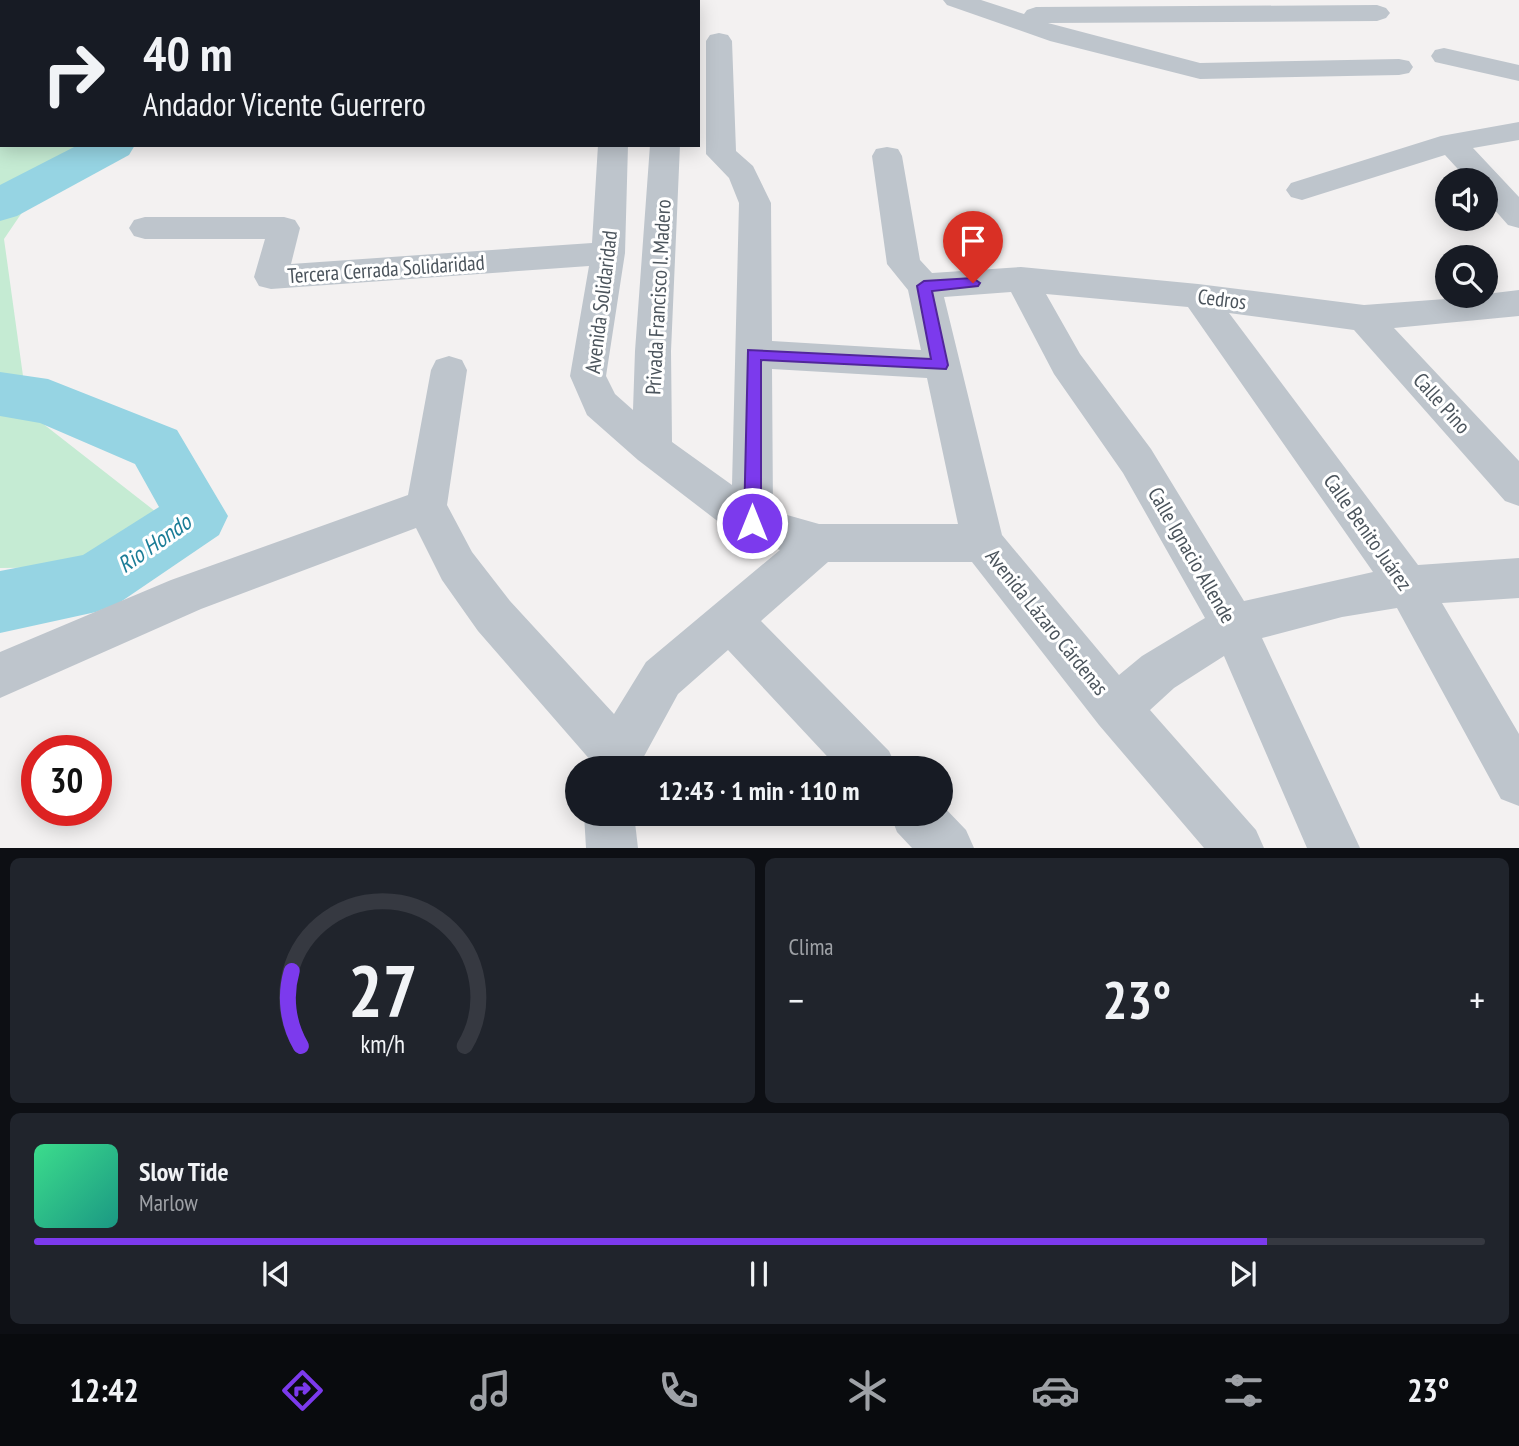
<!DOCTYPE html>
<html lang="es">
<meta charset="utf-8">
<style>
:root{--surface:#171b24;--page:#20242c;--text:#f1f3f6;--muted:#9ea1a6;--line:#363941;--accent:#7c3aed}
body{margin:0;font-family:"PT Sans Narrow",sans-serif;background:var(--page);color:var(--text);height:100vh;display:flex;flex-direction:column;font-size:26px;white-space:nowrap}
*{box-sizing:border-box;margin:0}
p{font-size:23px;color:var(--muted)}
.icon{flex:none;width:38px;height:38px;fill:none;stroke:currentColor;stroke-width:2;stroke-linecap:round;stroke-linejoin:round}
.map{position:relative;height:848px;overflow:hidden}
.side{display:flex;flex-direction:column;gap:10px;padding:10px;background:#0d0f14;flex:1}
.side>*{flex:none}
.hud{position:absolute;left:0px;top:0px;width:700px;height:147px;box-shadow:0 4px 18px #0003;background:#171b24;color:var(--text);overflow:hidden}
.fabs{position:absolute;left:1435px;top:168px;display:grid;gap:14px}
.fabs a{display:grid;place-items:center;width:63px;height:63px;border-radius:50%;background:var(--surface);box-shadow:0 4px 18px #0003;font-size:35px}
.speed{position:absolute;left:21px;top:735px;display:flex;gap:14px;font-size:35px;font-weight:700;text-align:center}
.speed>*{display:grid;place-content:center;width:91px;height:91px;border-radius:50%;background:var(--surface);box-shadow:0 4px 18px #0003;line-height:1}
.speed .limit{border:10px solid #d22;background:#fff;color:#111}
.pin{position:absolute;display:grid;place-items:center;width:60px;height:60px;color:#fff;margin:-72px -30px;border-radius:50% 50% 50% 0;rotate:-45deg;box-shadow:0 0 7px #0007}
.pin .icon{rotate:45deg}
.me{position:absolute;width:77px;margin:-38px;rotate:0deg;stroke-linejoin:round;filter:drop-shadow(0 0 5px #0008)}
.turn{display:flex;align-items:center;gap:24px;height:147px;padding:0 28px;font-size:32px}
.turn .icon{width:91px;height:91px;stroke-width:2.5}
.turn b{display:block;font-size:49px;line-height:60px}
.big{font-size:52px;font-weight:800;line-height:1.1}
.side .tile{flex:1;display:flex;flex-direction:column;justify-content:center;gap:10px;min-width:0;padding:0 24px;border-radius:10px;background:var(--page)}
.side .dial{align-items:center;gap:0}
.dial svg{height:182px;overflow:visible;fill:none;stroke:var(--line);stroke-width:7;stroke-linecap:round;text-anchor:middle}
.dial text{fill:var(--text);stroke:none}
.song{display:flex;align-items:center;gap:21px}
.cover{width:84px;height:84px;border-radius:10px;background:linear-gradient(135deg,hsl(150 70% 55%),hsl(170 70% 35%))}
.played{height:7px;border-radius:4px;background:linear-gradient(90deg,var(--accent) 85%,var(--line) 85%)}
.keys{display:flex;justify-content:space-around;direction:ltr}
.heat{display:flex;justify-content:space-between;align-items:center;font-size:38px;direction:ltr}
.side .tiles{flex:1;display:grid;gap:10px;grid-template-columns:1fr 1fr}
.tile:last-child{grid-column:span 2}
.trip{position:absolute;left:565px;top:756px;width:388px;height:70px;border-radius:35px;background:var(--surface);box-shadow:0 4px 18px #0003;font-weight:800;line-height:70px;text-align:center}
.tab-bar{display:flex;height:112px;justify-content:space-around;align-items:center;background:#090b0e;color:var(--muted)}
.tab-bar .icon{width:49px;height:49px}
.tab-bar .current{color:var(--accent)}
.tab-bar b{font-size:32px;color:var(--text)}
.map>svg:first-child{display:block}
.green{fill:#c5ebd3}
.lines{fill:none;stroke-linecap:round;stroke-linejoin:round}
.river{fill:#96d4e3;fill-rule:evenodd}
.minor{fill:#bec5cc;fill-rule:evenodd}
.route{fill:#7c3aed;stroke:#51269a;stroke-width:2}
.labels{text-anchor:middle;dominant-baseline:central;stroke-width:6;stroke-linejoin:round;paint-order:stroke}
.street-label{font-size:21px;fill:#4b545c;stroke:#fff}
.water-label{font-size:23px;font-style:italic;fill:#1b7d97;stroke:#fff}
</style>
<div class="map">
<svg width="1519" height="848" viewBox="0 0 1519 848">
<rect width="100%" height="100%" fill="#f3f1f1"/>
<path class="green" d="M0 0 279 2H2V145H94L55 164 4 239 28 412 165 519 89 567 0 568Z"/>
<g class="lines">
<g class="river">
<path d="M282 0H325L327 2H283Z"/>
<path d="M78 145H135L129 155 17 216 0 221V185Z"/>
<path d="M0 372 48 379 177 430 228 516 219 535 119 603 96 612 0 633V571L83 555 159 507 135 464 40 423 0 416Z"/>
</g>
<g class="minor">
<rect x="585" y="0" width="26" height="2"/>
<path d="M943 0H981L1024 14 1027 10 1036 7 1377 5 1386 8 1390 13 1386 18 1377 21 1048 23 1200 63 1399 59 1409 61 1413 67 1409 73 1399 75 1200 79 1050 41 947 5Z"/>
<path d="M719 33 728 35 732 41 736 151 753 166 771 203 772 341 921 350 908 290 887 264 872 156 876 149 887 147 898 149 902 156 920 260 932 273 1021 267 1198 284 1364 305 1486 296V294L1519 290V316L1394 328 1519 461V506L1505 501 1354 330 1229 313 1418 565 1519 558V598L1442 603 1519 734V806L1501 799 1397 608 1342 617 1262 638 1360 848H1307L1224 656 1174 688 1150 710 1256 830 1264 848H1204L1099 725 972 562H828L761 621 889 751 897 768H838L728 650 678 694 642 760 641 768H591L592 762 478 631 442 580 416 528 201 609 0 698V652L171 580 408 495 431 370 436 360 449 356 462 360 467 370 447 505 472 552 510 601 614 714 646 662 780 550 737 536 638 460 587 415 570 376 589 266 271 289 259 286 254 277 265 239H145L134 236 129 228 134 220 145 217H284L295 220 300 228 291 264 592 243 598 145H628L625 253 606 376 615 394 633 410 635 351 650 145H680L671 351 672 442 732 485 739 203 729 178 706 154V41L710 35ZM1011 292 1054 374 1123 473 1205 618 1142 656 1119 675 1002 535 944 297ZM1046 294 1188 307 1373 572 1244 601 1151 449 1080 354ZM772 369 927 378 958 524H819L773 511Z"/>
<path d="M1444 48 1519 65V81L1435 62 1431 56 1435 50Z"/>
<path d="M1519 122V140L1473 148 1519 197V228L1508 225 1486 200V180H1468L1445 155 1302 200 1291 197 1286 190 1291 183 1441 136Z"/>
<path d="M942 805 966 830 974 848H912L897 832 890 814H942Z"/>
<path d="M584 814H634L638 848H586Z"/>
</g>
</g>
<path class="route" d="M973 278 980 283 978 286 932 291 948 365 946 369 761 360V523L759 528 752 530 746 528 744 523 748 350 931 359 917 286 924 281Z"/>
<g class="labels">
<g class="street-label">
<text transform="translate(386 269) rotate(-4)">Tercera Cerrada Solidaridad</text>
<text transform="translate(658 297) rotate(-87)">Privada Francisco I. Madero</text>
<text transform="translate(1222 299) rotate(7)">Cedros</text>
<text transform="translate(601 302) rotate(-83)">Avenida Solidaridad</text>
<text transform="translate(1442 403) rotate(48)">Calle Pino</text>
<text transform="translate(1368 532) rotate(55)">Calle Benito Juárez</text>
<text transform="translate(1192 555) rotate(60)">Calle Ignacio Allende</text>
<text transform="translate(1047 622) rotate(51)">Avenida Lázaro Cárdenas</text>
</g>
<g class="water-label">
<text transform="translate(154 543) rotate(-35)">Rio Hondo</text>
</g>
</g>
</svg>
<div class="fabs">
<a><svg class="icon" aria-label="sound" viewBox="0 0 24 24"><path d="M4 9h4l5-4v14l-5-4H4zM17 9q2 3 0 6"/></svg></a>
<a><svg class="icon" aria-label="search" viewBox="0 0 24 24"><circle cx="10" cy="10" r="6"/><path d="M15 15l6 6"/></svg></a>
</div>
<div class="speed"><div class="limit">30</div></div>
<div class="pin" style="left:973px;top:283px;background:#d93025"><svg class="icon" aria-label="arrive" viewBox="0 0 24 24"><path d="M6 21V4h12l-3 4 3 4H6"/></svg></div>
<svg class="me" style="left:752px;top:523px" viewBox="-20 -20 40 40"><circle r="17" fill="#7c3aed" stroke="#fff" stroke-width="3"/><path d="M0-11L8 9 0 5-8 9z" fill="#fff"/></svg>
<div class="trip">12:43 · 1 min · 110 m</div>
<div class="hud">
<div class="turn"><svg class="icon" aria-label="right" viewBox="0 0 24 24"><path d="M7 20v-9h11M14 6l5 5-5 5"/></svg><div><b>40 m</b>Andador Vicente Guerrero</div></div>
</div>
</div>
<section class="side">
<div class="tiles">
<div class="tile dial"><svg viewBox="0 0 100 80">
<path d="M14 69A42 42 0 1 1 86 69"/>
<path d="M14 69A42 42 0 0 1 10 36" stroke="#7c3aed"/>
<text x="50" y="56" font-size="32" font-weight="700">27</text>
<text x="50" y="72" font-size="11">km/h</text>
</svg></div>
<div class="tile"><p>Clima</p>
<div class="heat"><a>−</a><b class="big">23°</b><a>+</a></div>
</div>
<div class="tile">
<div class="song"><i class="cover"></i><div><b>Slow Tide</b><p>Marlow</p></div></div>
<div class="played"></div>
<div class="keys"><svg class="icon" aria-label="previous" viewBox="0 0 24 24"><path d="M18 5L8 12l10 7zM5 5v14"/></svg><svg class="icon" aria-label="pause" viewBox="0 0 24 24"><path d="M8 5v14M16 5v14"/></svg><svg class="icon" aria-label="next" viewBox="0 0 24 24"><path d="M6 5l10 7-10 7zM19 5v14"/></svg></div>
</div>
</div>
</section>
<nav class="tab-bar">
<b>12:42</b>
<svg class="icon current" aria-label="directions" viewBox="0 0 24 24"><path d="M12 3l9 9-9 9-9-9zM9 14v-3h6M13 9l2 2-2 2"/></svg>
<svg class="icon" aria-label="music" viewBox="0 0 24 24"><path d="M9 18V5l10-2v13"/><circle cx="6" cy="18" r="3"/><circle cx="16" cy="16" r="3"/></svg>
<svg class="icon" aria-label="phone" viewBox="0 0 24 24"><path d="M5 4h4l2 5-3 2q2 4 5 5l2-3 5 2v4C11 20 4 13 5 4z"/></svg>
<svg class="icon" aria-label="climate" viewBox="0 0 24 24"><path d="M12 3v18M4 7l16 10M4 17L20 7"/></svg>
<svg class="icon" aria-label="car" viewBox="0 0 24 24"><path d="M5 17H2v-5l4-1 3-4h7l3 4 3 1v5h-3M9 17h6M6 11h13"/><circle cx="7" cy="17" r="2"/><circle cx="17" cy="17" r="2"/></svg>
<svg class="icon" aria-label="filters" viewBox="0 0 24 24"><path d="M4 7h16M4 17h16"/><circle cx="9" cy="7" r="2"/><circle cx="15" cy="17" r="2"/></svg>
<b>23°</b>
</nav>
